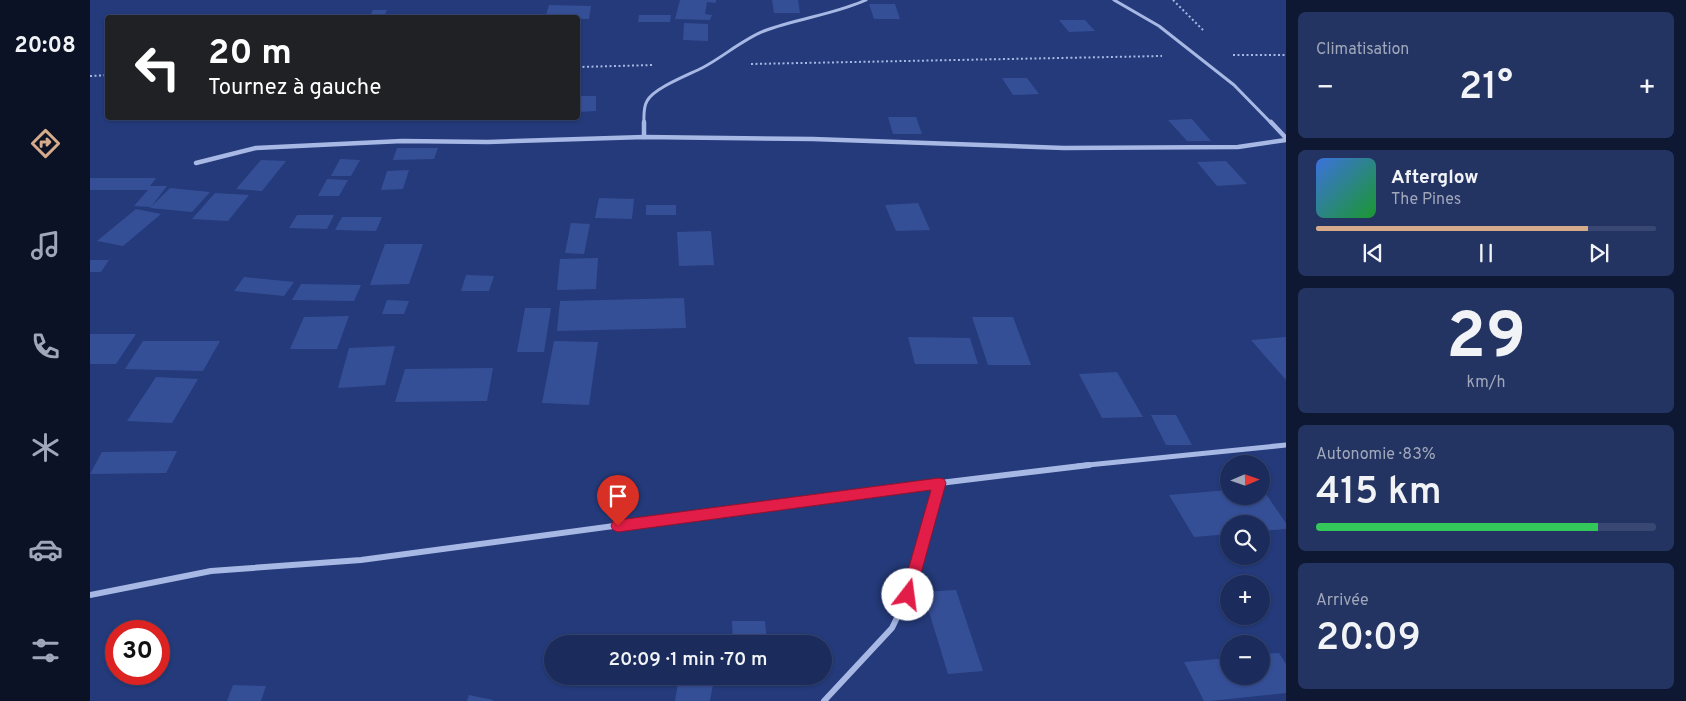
<!DOCTYPE html>
<html lang="fr">
<meta charset="utf-8">
<style>
:root{--surface:#1b2c5c;--page:#243462;--text:#f1f3f6;--muted:#a0a7bb;--line:#394872;--accent:#d6ab8b}
body{margin:0;font-family:Overpass,sans-serif;background:var(--page);color:var(--text);height:100vh;display:flex;flex-direction:column;font-size:19px;white-space:nowrap}
*{box-sizing:border-box;margin:0}
p{font-size:16px;color:var(--muted)}
.icon{flex:none;width:28px;height:28px;fill:none;stroke:currentColor;stroke-width:2;stroke-linecap:round;stroke-linejoin:round}
.map{position:relative;flex:1;overflow:hidden}
.sheet{display:flex;flex-direction:column;gap:12px;padding:12px;background:#0f1833;width:400px}
.sheet>*{flex:none}
.banner{position:absolute;left:15px;top:15px;width:475px;height:105px;border-radius:5px;box-shadow:0 1px 4px #0004,0 0 0 1px var(--line);background:#202124;color:#fff;overflow:hidden}
.needle{width:32px;rotate:88deg}
.controls{position:absolute;left:1130px;top:455px;display:grid;gap:10px}
.controls a{display:grid;place-items:center;width:50px;height:50px;border-radius:50%;background:var(--surface);box-shadow:0 1px 4px #0004,0 0 0 1px var(--line);font-size:25px}
.speed{position:absolute;left:15px;top:620px;display:flex;gap:10px;font-size:25px;font-weight:700;text-align:center}
.speed>*{display:grid;place-content:center;width:65px;height:65px;border-radius:50%;background:var(--surface);box-shadow:0 1px 4px #0004,0 0 0 1px var(--line);line-height:1}
.speed .limit{border:8px solid #d22;background:#fff;color:#111}
.pin{position:absolute;display:grid;place-items:center;width:42px;height:42px;color:#fff;margin:-51px -21px;border-radius:50% 50% 50% 0;rotate:-45deg;box-shadow:0 0 5px #0007}
.pin .icon{rotate:45deg}
.me{position:absolute;width:55px;margin:-28px;rotate:15deg;stroke-linejoin:round;filter:drop-shadow(0 0 4px #0008)}
.turn{display:flex;align-items:center;gap:18px;height:105px;padding:0 20px;font-size:22px}
.turn .icon{width:65px;height:65px;stroke-width:2.5}
.turn b{display:block;font-size:35px;line-height:42px}
.big{font-size:38px;font-weight:600;line-height:1.1}
.sheet .tile{flex:1;display:flex;flex-direction:column;justify-content:center;gap:8px;min-width:0;padding:0 18px;border-radius:8px;background:var(--page)}
.sheet .dial{align-items:center;gap:0}
.dial b{font-size:65px;line-height:1}
.song{display:flex;align-items:center;gap:15px}
.cover{width:60px;height:60px;border-radius:8px;background:linear-gradient(135deg,hsl(220 70% 55%),hsl(130 70% 35%))}
.played{height:5px;border-radius:2px;background:linear-gradient(90deg,var(--accent) 80%,var(--line) 80%)}
.keys{display:flex;justify-content:space-around;direction:ltr}
.heat{display:flex;justify-content:space-between;align-items:center;font-size:28px;direction:ltr}
.charge{height:8px;border-radius:4px;background:linear-gradient(90deg,#34c759 83%,var(--line) 0)}
.trip{position:absolute;left:454px;top:635px;width:288px;height:50px;border-radius:25px;background:var(--surface);box-shadow:0 1px 4px #0004,0 0 0 1px var(--line);font-weight:600;line-height:50px;text-align:center}
main{display:flex;flex:1;min-height:0}
.dock{display:flex;flex-direction:column;width:90px;justify-content:space-around;align-items:center;background:#0b1225;color:var(--muted)}
.dock .icon{width:35px;height:35px}
.dock .current{color:var(--accent)}
.dock b{font-size:22px;color:var(--text)}
.map>svg:first-child{display:block}
.building{fill:#354f97}
.lines{fill:none;stroke-linecap:round;stroke-linejoin:round}
.path{stroke:#a7b8e4;stroke-width:2;stroke-dasharray:2 2.5;stroke-linecap:butt}
.minor-far3{stroke:#a7b8e4;stroke-width:3}
.minor-far2{stroke:#a7b8e4;stroke-width:4.5}
.minor-far1{stroke:#a7b8e4;stroke-width:5}
.minor{stroke:#a7b8e4;stroke-width:6}
.route{fill:#e11d48;stroke:#92132f}
</style>
<main>
<nav class="dock">
<b>20:08</b>
<svg class="icon current" aria-label="directions" viewBox="0 0 24 24"><path d="M12 3l9 9-9 9-9-9zM9 14v-3h6M13 9l2 2-2 2"/></svg>
<svg class="icon" aria-label="music" viewBox="0 0 24 24"><path d="M9 18V5l10-2v13"/><circle cx="6" cy="18" r="3"/><circle cx="16" cy="16" r="3"/></svg>
<svg class="icon" aria-label="phone" viewBox="0 0 24 24"><path d="M5 4h4l2 5-3 2q2 4 5 5l2-3 5 2v4C11 20 4 13 5 4z"/></svg>
<svg class="icon" aria-label="climate" viewBox="0 0 24 24"><path d="M12 3v18M4 7l16 10M4 17L20 7"/></svg>
<svg class="icon" aria-label="car" viewBox="0 0 24 24"><path d="M5 17H2v-5l4-1 3-4h7l3 4 3 1v5h-3M9 17h6M6 11h13"/><circle cx="7" cy="17" r="2"/><circle cx="17" cy="17" r="2"/></svg>
<svg class="icon" aria-label="filters" viewBox="0 0 24 24"><path d="M4 7h16M4 17h16"/><circle cx="9" cy="7" r="2"/><circle cx="15" cy="17" r="2"/></svg>
</nav>
<div class="map">
<svg width="1196" height="701" viewBox="0 0 1196 701">
<rect width="100%" height="100%" fill="#243a7a"/>
<g class="building">
<path d="M590 0H626V3L617 2 615 14 622 15 620 20 585 19Z"/>
<path d="M682 0H708L710 13H684Z"/>
<path d="M779 4H805L810 19H784Z"/>
<path d="M459 5 501 6 499 19 455 18Z"/>
<path d="M283 10H297L294 16H280Z"/>
<path d="M549 15H581L580 22H548Z"/>
<path d="M969 20H995L1005 31 979 32Z"/>
<path d="M594 23 618 24V41L593 40Z"/>
<path d="M912 78H937L949 94 923 95Z"/>
<path d="M488 96H506V111L488 112Z"/>
<path d="M798 117H826L832 134H803Z"/>
<path d="M1102 119 1121 141H1097L1078 120Z"/>
<path d="M307 148H348L344 159 303 160Z"/>
<path d="M250 159 270 160 261 176H241Z"/>
<path d="M171 160 196 161 172 191 146 189Z"/>
<path d="M1136 161 1157 184 1127 186 1107 162Z"/>
<path d="M319 170 313 189 291 190 297 171Z"/>
<path d="M0 178H66L60 186H77L61 207 44 206 58 190H0Z"/>
<path d="M237 179 258 180 249 196H228Z"/>
<path d="M80 188 120 192 102 212 60 208Z"/>
<path d="M125 193 159 195 138 221 102 219Z"/>
<path d="M509 198 544 199 542 219 505 218Z"/>
<path d="M828 203 840 230 806 231 795 205Z"/>
<rect x="556" y="205" width="30" height="10"/>
<path d="M46 209 71 214 33 246 7 241Z"/>
<path d="M207 215H244L237 229 199 228Z"/>
<path d="M252 217H292L286 231 245 230Z"/>
<path d="M481 223 500 224 494 254 475 253Z"/>
<path d="M621 231 624 265 589 266 587 232Z"/>
<path d="M295 244H333L319 284 280 285Z"/>
<path d="M508 258 506 289 467 290 470 259Z"/>
<path d="M0 260H19L11 272H0Z"/>
<path d="M376 275 404 276 399 291H371Z"/>
<path d="M154 277 204 282 194 296 144 291Z"/>
<path d="M211 284 271 285 264 301 202 300Z"/>
<path d="M594 298 596 328 467 331 470 301Z"/>
<path d="M297 300 319 301 314 314H292Z"/>
<path d="M435 308H461L454 352H427Z"/>
<path d="M259 316 247 349H200L214 317Z"/>
<path d="M882 317H923L941 365H898Z"/>
<path d="M0 334H46L26 364H0Z"/>
<path d="M818 337 880 338 888 364H825Z"/>
<path d="M1196 337V380L1161 340Z"/>
<path d="M53 341H130L113 371 35 369Z"/>
<path d="M464 341 508 342 499 405 452 403Z"/>
<path d="M305 346 295 385 248 388 259 348Z"/>
<path d="M403 368 397 401 305 402 315 369Z"/>
<path d="M1027 372 1053 417 1012 418 989 374Z"/>
<path d="M66 377 108 379 82 423 37 421Z"/>
<path d="M1061 415H1086L1102 445H1076Z"/>
<path d="M87 451 76 473 0 474 12 452Z"/>
<path d="M1171 487 1196 523V529L1171 531V524H1139V534L1104 537 1079 495 1139 490V496H1171Z"/>
<path d="M866 590 893 671 858 674 833 592Z"/>
<path d="M642 621H675L677 644H643Z"/>
<path d="M1189 653 1196 664V693L1120 701H1114L1094 662 1139 658V676H1171V654Z"/>
<path d="M589 677 623 684 620 701H585Z"/>
<path d="M143 685 176 686 171 701H137Z"/>
<path d="M379 695 403 700V701H377Z"/>
</g>
<g class="lines">
<g class="path">
<path d="M1083 0 1113 30"/>
<path d="M1143 55H1196"/>
<path d="M661 64 1072 56"/>
<path d="M488 67 564 65"/>
<path d="M0 76 18 75"/>
</g>
<g class="minor-far3">
<path d="M1024 0 1069 26 1144 85 1182 124"/>
<path d="M554 124C554 116 553 108 557 101 564 88 598 75 612 68 633 57 652 40 674 31 708 18 743 15 776 0"/>
</g>
<g class="minor-far2">
<path d="M554 122V137"/>
<path d="M1181 122 1196 138"/>
<path d="M106 163 166 148 312 141 398 142 554 137 723 139 974 148 1148 147 1196 140"/>
</g>
<path class="minor-far1" d="M988 466 1196 445"/>
<g class="minor">
<path d="M0 595 121 571 271 560 784 491 999 465"/>
<path d="M734 701 802 628 818 595 849 483"/>
</g>
</g>
<path class="route" d="M849 478 854 479 856 483 825 595 823 600 818 601 813 600 811 595 841 490 528 532 523 530 521 526 523 521 528 520Z"/>
</svg>
<div class="controls">
<a><svg class="needle" viewBox="-14 -14 28 28"><path d="M0-13l5 13h-10z" fill="#e53935"/><path d="M0 13l5-13h-10z" fill="#a0a7bb"/></svg></a>
<a><svg class="icon" aria-label="search" viewBox="0 0 24 24"><circle cx="10" cy="10" r="6"/><path d="M15 15l6 6"/></svg></a>
<a>+</a>
<a>−</a>
</div>
<div class="speed"><div class="limit">30</div></div>
<div class="pin" style="left:528px;top:526px;background:#d93025"><svg class="icon" aria-label="arrive" viewBox="0 0 24 24"><path d="M6 21V4h12l-3 4 3 4H6"/></svg></div>
<svg class="me" style="left:818px;top:595px" viewBox="-20 -20 40 40"><circle r="19" fill="#fff"/><path d="M0-13L10 11 0 6-10 11z" fill="#e11d48"/></svg>
<div class="trip">20:09 · 1 min · 70 m</div>
<div class="banner">
<div class="turn"><svg class="icon" aria-label="left" viewBox="0 0 24 24"><path d="M17 20v-9H6M10 6l-5 5 5 5"/></svg><div><b>20 m</b>Tournez à gauche</div></div>
</div>
</div>
<section class="sheet">
<div class="tile"><p>Climatisation</p>
<div class="heat"><a>−</a><b class="big">21°</b><a>+</a></div>
</div>
<div class="tile">
<div class="song"><i class="cover"></i><div><b>Afterglow</b><p>The Pines</p></div></div>
<div class="played"></div>
<div class="keys"><svg class="icon" aria-label="previous" viewBox="0 0 24 24"><path d="M18 5L8 12l10 7zM5 5v14"/></svg><svg class="icon" aria-label="pause" viewBox="0 0 24 24"><path d="M8 5v14M16 5v14"/></svg><svg class="icon" aria-label="next" viewBox="0 0 24 24"><path d="M6 5l10 7-10 7zM19 5v14"/></svg></div>
</div>
<div class="tile dial"><b>29</b><p>km/h</p></div>
<div class="tile"><p>Autonomie · 83%</p><b class="big">415 km</b><div class="charge"></div></div>
<div class="tile"><p>Arrivée</p><b class="big">20:09</b></div>
</section>
</main>
